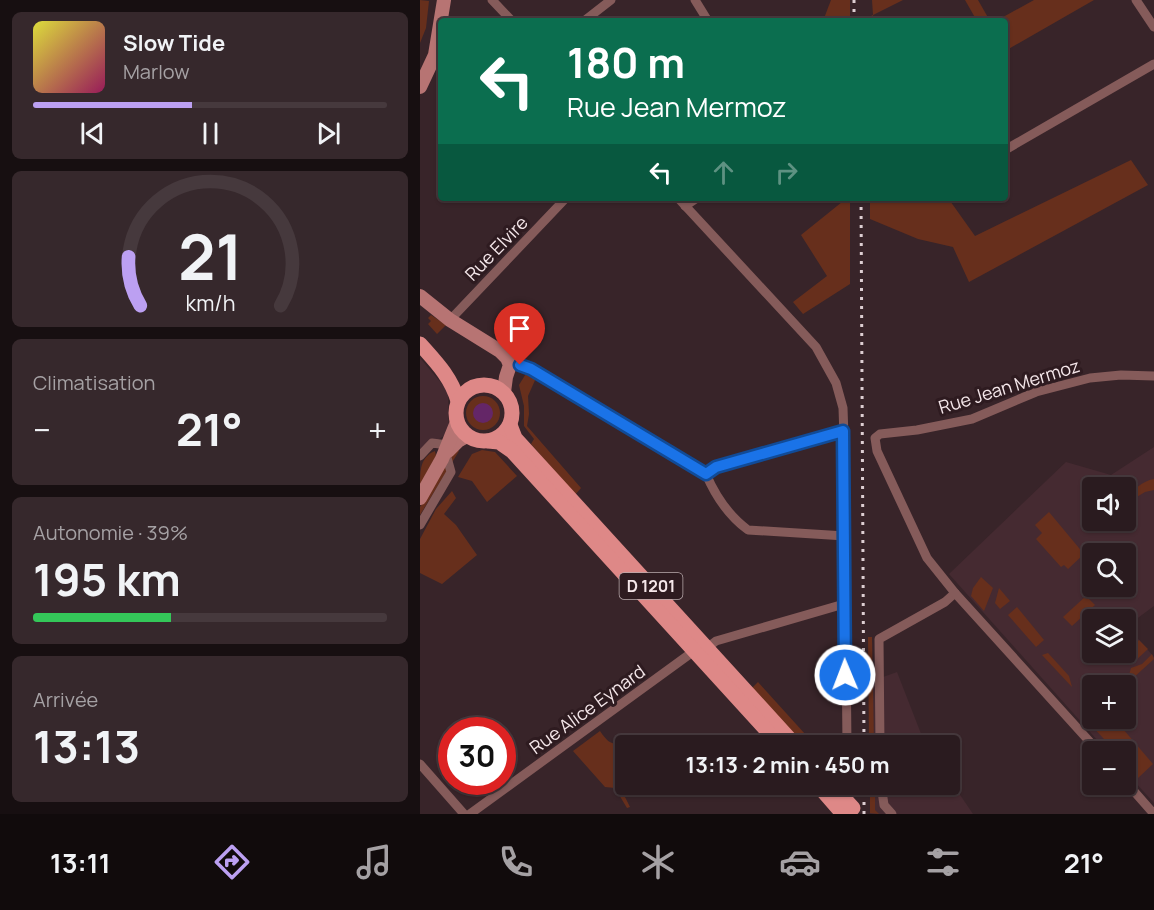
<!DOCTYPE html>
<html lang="fr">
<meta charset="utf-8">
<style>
:root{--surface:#2a1b1f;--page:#36282c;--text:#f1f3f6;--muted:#a5a1a4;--line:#46393d;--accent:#bca0f2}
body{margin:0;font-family:Manrope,sans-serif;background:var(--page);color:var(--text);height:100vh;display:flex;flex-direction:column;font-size:22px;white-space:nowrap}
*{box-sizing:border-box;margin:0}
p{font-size:20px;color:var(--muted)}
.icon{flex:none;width:33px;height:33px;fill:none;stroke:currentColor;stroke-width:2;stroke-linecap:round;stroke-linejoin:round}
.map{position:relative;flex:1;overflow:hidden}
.drawer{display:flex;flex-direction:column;gap:12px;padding:12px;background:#170f11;width:420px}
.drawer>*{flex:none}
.banner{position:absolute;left:18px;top:18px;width:570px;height:183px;border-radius:6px;box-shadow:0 2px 4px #0004,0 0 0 2px var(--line);background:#0b6e4f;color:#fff;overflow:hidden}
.buttons{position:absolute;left:662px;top:477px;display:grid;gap:12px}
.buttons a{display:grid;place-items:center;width:54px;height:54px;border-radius:6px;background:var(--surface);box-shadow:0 2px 4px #0004,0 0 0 2px var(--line);font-size:30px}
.speed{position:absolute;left:18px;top:717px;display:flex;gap:12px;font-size:30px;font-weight:700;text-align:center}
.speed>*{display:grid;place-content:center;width:78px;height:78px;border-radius:50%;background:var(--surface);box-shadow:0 2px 4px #0004,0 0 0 2px var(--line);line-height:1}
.speed .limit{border:9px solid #d22;background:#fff;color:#111}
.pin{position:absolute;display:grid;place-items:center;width:51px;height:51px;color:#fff;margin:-62px -26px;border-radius:50% 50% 50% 0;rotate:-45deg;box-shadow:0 0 6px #0007}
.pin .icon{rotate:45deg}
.me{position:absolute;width:66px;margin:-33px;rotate:359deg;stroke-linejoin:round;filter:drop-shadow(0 0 4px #0008)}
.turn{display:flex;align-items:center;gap:21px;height:126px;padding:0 30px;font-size:27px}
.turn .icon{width:78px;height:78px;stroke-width:2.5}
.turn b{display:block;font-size:42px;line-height:51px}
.lanes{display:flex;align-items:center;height:57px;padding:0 30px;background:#0003;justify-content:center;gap:30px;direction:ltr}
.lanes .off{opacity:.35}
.big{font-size:45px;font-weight:700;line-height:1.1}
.drawer .tile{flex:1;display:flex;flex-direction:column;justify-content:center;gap:9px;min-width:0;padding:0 21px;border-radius:9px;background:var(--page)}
.drawer .dial{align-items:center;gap:0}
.dial svg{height:156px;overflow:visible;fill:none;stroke:var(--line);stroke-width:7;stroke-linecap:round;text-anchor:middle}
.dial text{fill:var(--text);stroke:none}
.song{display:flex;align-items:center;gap:18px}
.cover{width:72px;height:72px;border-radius:9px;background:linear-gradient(135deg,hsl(60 70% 55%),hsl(330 70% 35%))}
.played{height:6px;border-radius:3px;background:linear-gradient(90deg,var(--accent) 45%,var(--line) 45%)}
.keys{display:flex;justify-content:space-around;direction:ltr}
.heat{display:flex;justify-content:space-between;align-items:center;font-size:33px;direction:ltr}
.charge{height:9px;border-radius:4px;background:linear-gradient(90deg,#34c759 39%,var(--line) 0)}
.trip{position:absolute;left:195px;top:735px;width:345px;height:60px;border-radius:6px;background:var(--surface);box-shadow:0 2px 4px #0004,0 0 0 2px var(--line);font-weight:700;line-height:60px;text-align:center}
.tabs{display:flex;height:96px;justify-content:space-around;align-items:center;background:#110b0c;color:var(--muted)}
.tabs .icon{width:42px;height:42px}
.tabs .selected{color:var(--accent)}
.tabs b{font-size:27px;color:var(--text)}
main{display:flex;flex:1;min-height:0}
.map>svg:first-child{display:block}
.built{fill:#452a31;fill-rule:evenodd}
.green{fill:#672f1c}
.water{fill:#642667}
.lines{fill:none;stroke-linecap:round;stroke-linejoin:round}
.street{stroke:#855b5a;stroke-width:9}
.secondary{stroke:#b77473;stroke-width:14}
.primary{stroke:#de8887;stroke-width:15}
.rail{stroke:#ddced2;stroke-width:3;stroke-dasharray:3 6;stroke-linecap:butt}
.route-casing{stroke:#114b97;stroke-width:15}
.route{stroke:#1a73e8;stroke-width:10}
.labels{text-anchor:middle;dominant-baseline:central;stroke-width:6;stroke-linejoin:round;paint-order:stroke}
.shield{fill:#2e1b20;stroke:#b9aaad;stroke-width:1.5}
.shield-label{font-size:16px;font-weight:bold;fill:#f5e7ea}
.street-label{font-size:18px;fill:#f5e7ea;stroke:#2e1b20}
</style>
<main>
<section class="drawer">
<div class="tile">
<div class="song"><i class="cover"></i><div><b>Slow Tide</b><p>Marlow</p></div></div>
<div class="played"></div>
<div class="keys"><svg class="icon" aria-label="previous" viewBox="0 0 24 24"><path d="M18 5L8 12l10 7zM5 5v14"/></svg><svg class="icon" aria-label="pause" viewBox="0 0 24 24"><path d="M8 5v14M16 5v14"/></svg><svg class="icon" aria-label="next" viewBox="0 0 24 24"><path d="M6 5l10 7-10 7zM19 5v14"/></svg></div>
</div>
<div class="tile dial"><svg viewBox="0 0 100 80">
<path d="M14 69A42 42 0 1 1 86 69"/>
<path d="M14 69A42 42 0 0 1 8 44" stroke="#bca0f2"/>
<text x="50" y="56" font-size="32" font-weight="700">21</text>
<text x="50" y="72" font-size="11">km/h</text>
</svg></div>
<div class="tile"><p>Climatisation</p>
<div class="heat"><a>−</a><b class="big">21°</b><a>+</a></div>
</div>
<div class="tile"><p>Autonomie · 39%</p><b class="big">195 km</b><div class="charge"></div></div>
<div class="tile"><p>Arrivée</p><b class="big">13:13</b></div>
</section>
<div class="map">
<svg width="734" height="814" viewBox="0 0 734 814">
<rect width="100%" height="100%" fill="#382429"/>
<g class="built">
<path d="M0 358 28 391 29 432 0 453Z"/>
<path d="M734 447V606L707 626 734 657V803L705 771V752L687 751 529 574 646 462 691 475ZM672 488H705V520H672ZM672 554H705V586H672ZM672 620H705V652H672ZM672 686H705V718H672Z"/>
<path d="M477 672 505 744 506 745 451 746 452 681Z"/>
<path d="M530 780 553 814H450L451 785 530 784Z"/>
</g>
<g class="green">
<path d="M0 0 9 1 6 28 0 43Z"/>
<path d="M411 0H430V21H403Z"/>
<path d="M452 0H483L453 15 454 21H447V18L453 15Z"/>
<path d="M545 0H558L570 21H557Z"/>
<path d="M614 0H674L585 51V21H576Z"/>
<path d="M711 160 728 185 549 282 533 247 498 239 450 219V198H528L555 236Z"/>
<path d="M427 198H430V284L383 314 373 302 407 276 381 235Z"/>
<path d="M11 315 26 325 17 334 8 324 11 321 8 318Z"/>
<path d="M107 372 116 378 108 396 109 414 107 426 161 488 155 495 111 444 114 439 104 426V406L99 385Z"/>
<circle cx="63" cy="413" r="17"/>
<path d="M35 448 39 451 0 515V507Z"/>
<path d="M62 450 75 452 97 476 67 502 52 481 38 477 52 454Z"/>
<path d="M15 451 16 456 0 485C0 471 0 457 15 451Z"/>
<path d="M734 479V490L725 492 705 504V498C714 490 722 481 734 479Z"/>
<path d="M32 491 36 498 24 514 36 525 57 555 22 584 0 573V539L16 509Z"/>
<path d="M629 512 664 554 648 569 644 565 641 567 616 539 622 533 615 525Z"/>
<path d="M561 577 573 588 564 611 551 596 553 588Z"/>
<path d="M579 588 590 601 580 609 575 603Z"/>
<path d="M666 596 675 605 652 626 643 617Z"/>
<path d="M597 607 624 640 616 647 588 615Z"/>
<path d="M448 637H452L454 745H449Z"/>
<path d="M719 640 728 649 714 662 710 659 711 655 710 649Z"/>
<path d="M628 653 649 676 652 687 622 655Z"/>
<path d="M732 654 734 659 712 679 709 675 711 668 722 664Z"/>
<path d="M660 678 672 695 671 709 662 696Z"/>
<path d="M338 682 395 745H383L331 689Z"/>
<path d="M683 722H697L733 764 718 778 705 763V752L695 751 672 726Z"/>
<path d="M180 731C187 741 190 745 202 744L205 747 206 784 210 785 209 792 204 795 210 807 207 808 195 788 185 787 153 751Z"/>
<path d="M450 785H455V810L459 814 450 813Z"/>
</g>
<circle class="water" cx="63" cy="413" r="10"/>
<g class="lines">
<g class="street">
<path d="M72 0 92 21"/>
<path d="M275 0 288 21"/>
<path d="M716 0 734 27"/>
<path d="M164 21 191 0"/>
<path d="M585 150 734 64"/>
<path d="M258 198 396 347 416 383 423 408 424 437 427 746"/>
<path d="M265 206 277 198"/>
<path d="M30 320 146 198"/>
<path d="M90 365H100L111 369 286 474C295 495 309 516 328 530L425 536"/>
<path d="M0 456 12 443 28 445"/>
<path d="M286 474 296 467 423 431"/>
<path d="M0 525 31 472 26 454"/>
<path d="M287 648 296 641 424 604"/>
<path d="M460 746 459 639 525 602 535 593"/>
<path d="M679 752 535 593 507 558 457 451 455 438 460 434 497 430 552 419 616 392 670 378 701 375 734 376"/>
<path d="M0 764 44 814"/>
<path d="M705 781 734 814"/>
<path d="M461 784 464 805 472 814"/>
<path d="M50 814 274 651"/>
</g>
<g class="secondary">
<path d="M0 87 15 55 24 0"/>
<path d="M0 296 30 320 80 351 87 358 90 365 86 377 84 392"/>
<path d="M28 451 38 441 47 436"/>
<path d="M0 498 22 459 37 422"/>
</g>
<g class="primary">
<path d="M0 344C16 362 31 377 38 401"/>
<circle cx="64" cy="413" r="28"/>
<path d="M90 425 95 438 376 746"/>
<path d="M68 441 79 442 92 451 361 746"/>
<path d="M397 784 423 814"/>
<path d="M411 784 433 808"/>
</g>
<g class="rail">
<path d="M434 21V0"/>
<path d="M441 198 444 746"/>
<path d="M444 784V814"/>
</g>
</g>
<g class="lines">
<g class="route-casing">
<path id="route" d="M100 365 111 369 286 474 296 467 423 431 425 675"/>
</g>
<use href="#route" class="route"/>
</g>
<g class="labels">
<rect class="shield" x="199.5" y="573" width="63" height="26" rx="4.5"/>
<g class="shield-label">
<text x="231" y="586">D 1201</text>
</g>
<g class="street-label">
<text transform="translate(76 248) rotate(-46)">Rue Elvire</text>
<text transform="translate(589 386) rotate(-17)">Rue Jean Mermoz</text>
<text transform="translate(167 709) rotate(-36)">Rue Alice Eynard</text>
</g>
</g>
</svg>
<div class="buttons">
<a><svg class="icon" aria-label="sound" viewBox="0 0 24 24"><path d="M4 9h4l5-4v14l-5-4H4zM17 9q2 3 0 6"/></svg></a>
<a><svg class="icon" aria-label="search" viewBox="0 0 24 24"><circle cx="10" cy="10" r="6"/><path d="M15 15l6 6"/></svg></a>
<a><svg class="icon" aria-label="layers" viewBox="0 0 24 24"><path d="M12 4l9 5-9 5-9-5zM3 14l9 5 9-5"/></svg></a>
<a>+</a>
<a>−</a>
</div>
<div class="speed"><div class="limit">30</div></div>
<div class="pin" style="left:100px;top:365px;background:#d93025"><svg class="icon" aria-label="arrive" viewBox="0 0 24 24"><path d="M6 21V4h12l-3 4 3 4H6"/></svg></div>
<svg class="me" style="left:425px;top:675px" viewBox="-20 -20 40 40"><circle r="17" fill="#1a73e8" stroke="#fff" stroke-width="3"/><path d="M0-11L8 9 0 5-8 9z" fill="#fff"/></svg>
<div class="trip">13:13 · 2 min · 450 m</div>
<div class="banner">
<div class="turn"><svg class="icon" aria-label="left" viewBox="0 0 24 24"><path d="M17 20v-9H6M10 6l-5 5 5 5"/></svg><div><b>180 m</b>Rue Jean Mermoz</div></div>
<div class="lanes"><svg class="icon" aria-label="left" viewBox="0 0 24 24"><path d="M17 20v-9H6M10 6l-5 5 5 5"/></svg><svg class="icon off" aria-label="ahead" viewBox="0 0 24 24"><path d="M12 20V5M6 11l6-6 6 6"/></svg><svg class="icon off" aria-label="right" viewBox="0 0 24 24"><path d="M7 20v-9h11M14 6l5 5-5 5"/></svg></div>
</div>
</div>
</main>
<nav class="tabs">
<b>13:11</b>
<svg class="icon selected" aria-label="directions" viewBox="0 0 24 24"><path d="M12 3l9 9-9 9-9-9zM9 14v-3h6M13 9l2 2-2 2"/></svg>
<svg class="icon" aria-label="music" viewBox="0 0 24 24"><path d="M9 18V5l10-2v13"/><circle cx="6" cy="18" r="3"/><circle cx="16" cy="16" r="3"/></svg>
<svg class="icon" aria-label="phone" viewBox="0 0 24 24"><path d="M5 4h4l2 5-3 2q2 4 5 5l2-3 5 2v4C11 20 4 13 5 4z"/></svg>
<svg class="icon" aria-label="climate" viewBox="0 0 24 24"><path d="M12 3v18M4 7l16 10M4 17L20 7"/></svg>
<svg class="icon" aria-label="car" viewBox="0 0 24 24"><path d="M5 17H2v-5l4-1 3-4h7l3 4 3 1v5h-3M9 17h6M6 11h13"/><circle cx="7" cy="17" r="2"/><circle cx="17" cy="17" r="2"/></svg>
<svg class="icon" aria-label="filters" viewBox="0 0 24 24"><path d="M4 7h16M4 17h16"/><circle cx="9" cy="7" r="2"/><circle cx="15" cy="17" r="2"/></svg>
<b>21°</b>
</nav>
